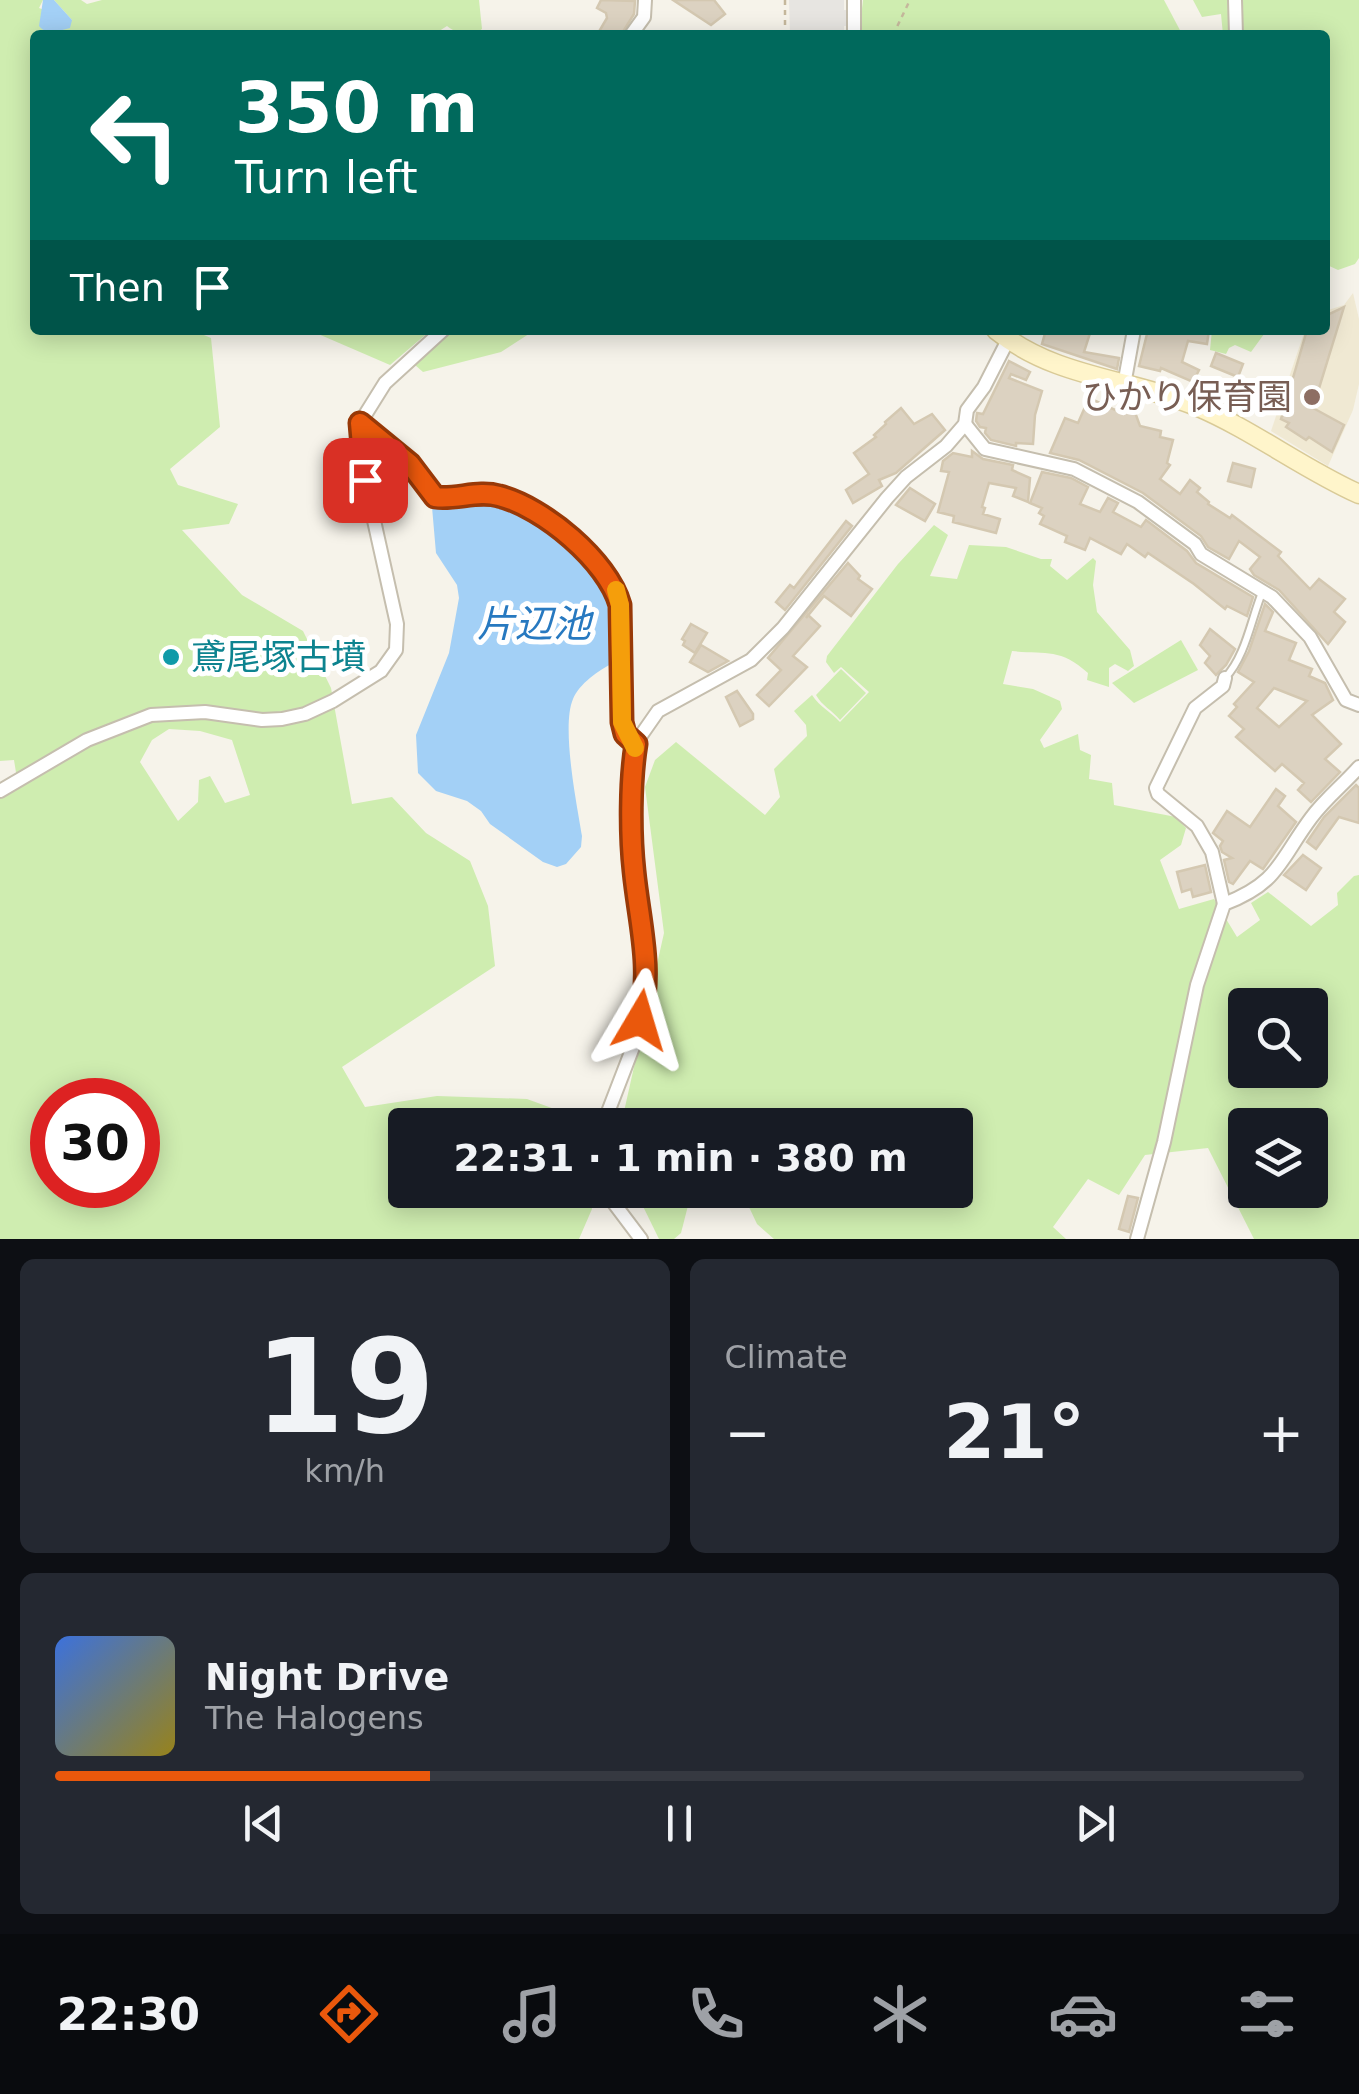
<!DOCTYPE html>
<meta charset="utf-8">
<style>
:root{--surface:#171b24;--page:#242831;--text:#f1f3f6;--muted:#9ea1a6;--line:#363941;--accent:#ea580c}
body{margin:0;font-family:"DejaVu Sans","Noto Sans JP",sans-serif;background:var(--page);color:var(--text);height:100vh;display:flex;flex-direction:column;font-size:38px;white-space:nowrap}
*{box-sizing:border-box;margin:0}
p{font-size:32px;color:var(--muted)}
.icon{flex:none;width:55px;height:55px;fill:none;stroke:currentColor;stroke-width:2;stroke-linecap:round;stroke-linejoin:round}
.map{position:relative;height:1239px;overflow:hidden}
.details{display:flex;flex-direction:column;gap:20px;padding:20px;background:#0d0f14;flex:1}
.details>*{flex:none}
.hud{position:absolute;left:30px;top:30px;width:1300px;height:305px;border-radius:10px;box-shadow:0 5px 25px #0003;background:#00695c;color:#fff;overflow:hidden}
.controls{position:absolute;left:1228px;top:988px;display:grid;gap:20px}
.controls a{display:grid;place-items:center;width:100px;height:100px;border-radius:10px;background:var(--surface);box-shadow:0 5px 25px #0003;font-size:50px}
.speed{position:absolute;left:30px;top:1078px;display:flex;gap:20px;font-size:50px;font-weight:700;text-align:center}
.speed>*{display:grid;place-content:center;width:130px;height:130px;border-radius:50%;background:var(--surface);box-shadow:0 5px 25px #0003;line-height:1}
.speed .limit{border:15px solid #d22;background:#fff;color:#111}
.pin{position:absolute;display:grid;place-items:center;width:85px;height:85px;color:#fff;margin:-42px;border-radius:20px;box-shadow:0 5px 15px #0006}
.me{position:absolute;width:110px;margin:-55px;rotate:7deg;stroke-linejoin:round;filter:drop-shadow(0 0 8px #0008)}
.turn{display:flex;align-items:center;gap:35px;height:210px;padding:0 40px;font-size:45px}
.turn .icon{width:130px;height:130px;stroke-width:2.5}
.turn b{display:block;font-size:70px;line-height:85px}
.then{display:flex;align-items:center;height:95px;padding:0 40px;background:#0003;gap:20px;font-size:38px}
.big{font-size:75px;font-weight:800;line-height:1.1}
.details .card{flex:1;display:flex;flex-direction:column;justify-content:center;gap:15px;min-width:0;padding:0 35px;border-radius:15px;background:var(--page)}
.details .dial{align-items:center;gap:0}
.dial b{font-size:130px;line-height:1}
.song{display:flex;align-items:center;gap:30px}
.cover{width:120px;height:120px;border-radius:15px;background:linear-gradient(135deg,hsl(220 70% 55%),hsl(50 70% 35%))}
.played{height:10px;border-radius:5px;background:linear-gradient(90deg,var(--accent) 30%,var(--line) 30%)}
.keys{display:flex;justify-content:space-around;direction:ltr}
.heat{display:flex;justify-content:space-between;align-items:center;font-size:55px;direction:ltr}
.details .tiles{flex:1;display:grid;gap:20px;grid-template-columns:1fr 1fr}
.card:last-child{grid-column:span 2}
.trip{position:absolute;left:388px;top:1108px;width:585px;height:100px;border-radius:10px;background:var(--surface);box-shadow:0 5px 25px #0003;font-weight:800;line-height:100px;text-align:center}
.tabs{display:flex;height:160px;justify-content:space-around;align-items:center;background:#090b0e;color:var(--muted)}
.tabs .icon{width:70px;height:70px}
.tabs .current{color:var(--accent)}
.tabs b{font-size:45px;color:var(--text)}
.map>svg:first-child{display:block}
.education{fill:#f0e9d3}
.green{fill:#cfedb0;fill-rule:evenodd}
.parking{fill:#e7e5e1}
.water{fill:#a3d0f6}
.building{fill:#dcd2c1;stroke:#d4c8b1;stroke-width:2.5;fill-rule:evenodd}
.lines{fill:none;stroke-linecap:round;stroke-linejoin:round}
.lane-casing{stroke:#c5beae;stroke-width:10}
.street-casing{stroke:#c5beae;stroke-width:16}
.secondary-casing{stroke:#d9ca97;stroke-width:21}
.path{stroke:#c5b89c;stroke-width:2.5;stroke-dasharray:5 5;stroke-linecap:butt}
.lane{stroke:#fff;stroke-width:6}
.street{stroke:#fff;stroke-width:12}
.secondary{stroke:#fff5cb;stroke-width:18}
.route-casing{stroke:#983908;stroke-width:25}
.route{stroke:#ea580c;stroke-width:18}
.slow{stroke:#f59e0b;stroke-width:18}
.education-dot{fill:#8d6e63;stroke:#fff;stroke-width:4}
.culture-dot{fill:#0f9aa8;stroke:#fff;stroke-width:4}
.labels{text-anchor:middle;dominant-baseline:central;stroke-width:10;stroke-linejoin:round;paint-order:stroke}
.education-label{font-size:35px;fill:#785e54;stroke:#fff;text-anchor:end}
.culture-label{font-size:35px;fill:#0d838f;stroke:#fff;text-anchor:start}
.water-label{font-size:38px;font-style:italic;fill:#2779c0;stroke:#fff}
</style>
<div class="map">
<svg width="1359" height="1239" viewBox="0 0 1359 1239">
<rect width="100%" height="100%" fill="#f6f3ea"/>
<path class="education" d="M1353 293 1359 319V384L1353 410 1328 466 1271 431 1305 330H1325V311L1344 305Z"/>
<g class="green">
<path d="M0 0H43L39 8 72 20 54 0H81L87 4 102 0H479L482 29C469 39 459 35 447 26L433 35H35V330H192L211 338 220 427 170 469 178 485 238 504 229 524 182 530 242 595 303 631 331 688 352 804 392 797 426 833 470 861 488 906 495 966 342 1067 365 1107 437 1096 527 1099 590 1122V1125H405V1190H589L592 1209 579 1239H0V798L18 785 14 760 0 761ZM169 729 200 731 232 740 250 795 225 803 210 776 199 780 198 802 178 821 140 762 152 740ZM52 1100H138V1185H52Z"/>
<path d="M863 0H1164L1182 34 859 35Z"/>
<path d="M1193 0H1359V258L1355 264 1338 270 1325 264V35H1223L1221 14 1202 17Z"/>
<path d="M309 330H431L390 365Z"/>
<path d="M453 330H535L501 352 423 372 415 365Z"/>
<path d="M1212 330H1267L1251 352 1235 345 1229 348 1226 354 1210 350Z"/>
<path d="M934 525 948 535 930 576 957 579 969 545 1006 547 1041 559H1052L1050 566 1067 580 1093 558 1096 561 1093 585 1097 612 1130 650 1134 666 1128 671 1115 664 1109 668V687L1087 680 1088 673C1059 647 1046 655 1012 651L1003 684 1033 689 1060 701 1062 709 1040 740 1044 748 1078 734 1080 750 1091 755 1089 779 1112 783 1114 805 1176 817 1186 828 1181 845 1160 860 1179 909 1214 899 1237 937 1260 920 1251 903 1268 892 1311 926 1338 905 1337 893 1354 876 1359 875V1239H1254L1208 1148 1145 1155 1119 1195 1088 1179 1053 1227 1066 1239H774L757 1224 741 1190H955V1125H621L664 933 645 787 655 760 676 742 765 815 780 797 774 769 807 736 806 725 794 711 812 695C820 707 831 712 840 722L869 692 841 667 834 673 826 662 827 656 898 564ZM1245 1005H1310V1070H1245ZM1245 1125H1310V1190H1245Z"/>
<path d="M1181 640 1198 670 1134 703 1112 683Z"/>
<path d="M841 669 866 693 840 720C832 710 822 706 816 695Z"/>
<path d="M635 1190H692L681 1233 674 1239H659Z"/>
</g>
<path class="parking" d="M789 0H844V10H851L850 26H844V35L790 34Z"/>
<g class="water">
<path d="M43 0H54L72 20 70 28C58 31 47 36 39 26Z"/>
<path d="M485 501C536 515 569 549 604 586L609 596 613 663C599 670 579 684 573 699 561 727 577 805 582 836L581 847 566 864 557 867 543 862 490 824 481 811 467 801 436 791 418 773 416 735 449 653 459 598 457 585 436 553 432 507Z"/>
</g>
<g class="building">
<path d="M601 0 635 1 634 14 621 35H597L607 18 606 13 597 8Z"/>
<path d="M673 0H714L725 14 711 25Z"/>
<path d="M1344 307 1313 408 1344 425 1332 452 1309 437 1306 440 1286 427 1289 423 1281 419 1307 330H1325V316Z"/>
<path d="M1046 330H1091L1084 352 1119 358 1117 369 1042 344Z"/>
<path d="M1148 330H1209L1207 344 1188 341 1182 362 1199 370 1193 382 1161 368 1160 371 1139 366Z"/>
<path d="M1216 353 1243 364 1238 377 1211 366Z"/>
<path d="M1009 361 1030 372 1026 380 1011 374 1009 378 1042 391 1035 415 1033 444 1016 443V446L991 440 985 433 986 428 980 427 976 421 977 413 983 414Z"/>
<path d="M1089 398 1115 410 1132 404 1140 426 1161 431 1160 437 1173 440 1167 463 1170 465 1160 479 1180 494 1190 480 1200 488 1197 492 1209 502 1208 504 1230 518 1232 515 1281 552 1278 556 1310 589 1319 579 1345 599 1334 612 1345 622 1328 644 1279 590 1254 575 1250 569 1260 557 1239 541 1229 559 1208 547 1201 536 1143 493 1079 460 1050 453 1065 418 1078 423Z"/>
<path d="M901 408 914 424 932 414 945 430 896 473 879 480 882 486 853 503 846 490 869 474 854 453 876 437 874 435 886 424 885 422Z"/>
<path d="M972 451 983 459 1013 465 1012 470 1030 478 1028 502 1013 496 1016 488 989 483 982 507 985 508 983 514 1000 519 996 533 953 522 954 516 938 512 949 472 941 471 943 461 953 453 972 457Z"/>
<path d="M1233 463 1255 469 1251 487 1228 481Z"/>
<path d="M1042 472 1071 478 1088 487 1080 504 1100 512 1108 498 1118 503 1113 512 1141 527 1146 520 1187 551 1196 563 1253 597 1247 616 1227 606 1225 609 1194 584 1148 553 1145 557 1127 544 1121 554 1090 538 1085 550 1065 542 1067 536 1040 524 1044 516 1039 513 1042 508 1030 503Z"/>
<path d="M910 488 935 504 925 521 896 505Z"/>
<path d="M846 521 852 526 785 610 776 602 790 585 794 588Z"/>
<path d="M848 563 860 576 858 579 872 589 851 616 824 596 806 618 808 615 820 626 793 656 807 667 769 706 757 695 781 670 768 658Z"/>
<path d="M1265 604 1273 612 1265 631 1296 643 1289 660 1312 669 1309 676 1325 683 1333 700 1312 715 1341 744 1325 759 1340 772 1311 802 1298 790 1304 783 1282 764 1275 771 1236 737 1244 729 1229 716 1237 707 1234 704 1254 682 1238 672 1249 651ZM1274 688 1307 701 1279 727 1257 708Z"/>
<path d="M691 624 707 633 695 653 683 645 685 641 682 639Z"/>
<path d="M1210 629 1235 649 1226 665 1216 675 1205 663 1210 656 1200 645Z"/>
<path d="M701 645 728 661 708 672 690 662Z"/>
<path d="M737 691 753 714V719L740 726 726 697Z"/>
<path d="M1356 785 1359 788V823L1339 817 1316 849 1307 842 1324 817Z"/>
<path d="M1276 789 1285 796 1278 806 1296 822 1263 869 1250 861 1233 884 1229 882 1224 860 1232 858 1222 852 1220 846 1223 841 1213 833 1227 811 1250 827Z"/>
<path d="M1303 855 1321 868 1306 890 1284 875Z"/>
<path d="M1205 865 1211 892 1193 897 1191 889 1182 892 1177 872Z"/>
<path d="M1128 1196 1138 1198 1129 1232 1119 1229Z"/>
</g>
<g class="lines">
<g class="lane-casing">
<path id="lane" d="M1225 678C1246 656 1251 619 1263 590"/>
</g>
<g class="street-casing">
<g id="street">
<path d="M1235 0 1236 35"/>
<path d="M631 35 644 17 645 0"/>
<path d="M854 35V0"/>
<path d="M1124 385 1134 330"/>
<path d="M360 423 410 465 435 497C456 500 477 490 499 496 543 508 608 560 619 605L621 722 625 734 635 744"/>
<path d="M965 424 985 449 1074 469 1138 502 1195 544 1201 554 1272 597 1310 637 1346 700 1359 705"/>
<path d="M0 791 87 740 151 715 205 712 262 720 282 719 305 714 333 701 381 671 396 650 397 624 365 480 360 423 385 383 443 330"/>
<path d="M1224 904 1212 852 1197 826 1158 794 1156 788 1195 708 1223 686 1225 678"/>
<path d="M603 1125 635 1042 646 997 647 954 633 868 635 744 658 711 751 660 783 628 887 498 906 477 946 446 965 424 967 410 984 387 1008 340"/>
<path d="M604 1190 641 1239"/>
<path d="M1137 1239 1164 1142 1197 985 1224 904C1279 883 1279 861 1311 818 1325 799 1343 785 1359 767"/>
</g>
</g>
<g class="secondary-casing">
<path id="secondary" d="M996 330C1055 378 1128 378 1196 406 1253 430 1303 469 1359 494"/>
</g>
<g class="path">
<path d="M785 0V35"/>
<path d="M893 35 910 0"/>
</g>
<use href="#lane" class="lane"/>
<use href="#street" class="street"/>
<use href="#secondary" class="secondary"/>
</g>
<g class="lines">
<g class="route-casing">
<path id="route" d="M365 480 360 423 410 464 435 497C456 500 478 490 499 496 543 507 608 561 620 605L622 722 625 734 636 744C630 781 630 834 634 871 639 922 653 968 640 1020"/>
</g>
<use href="#route" class="route"/>
<path class="slow" d="M616 590 620 605 622 722 635 748"/>
</g>
<circle class="education-dot" cx="1312" cy="397" r="10"/>
<circle class="culture-dot" cx="171" cy="657" r="10"/>
<g class="labels">
<g class="education-label">
<text x="1292" y="397">ひかり保育園</text>
</g>
<g class="culture-label">
<text x="191" y="657">鳶尾塚古墳</text>
</g>
<g class="water-label">
<text x="534" y="624">片辺池</text>
</g>
</g>
</svg>
<div class="controls">
<a><svg class="icon" aria-label="search" viewBox="0 0 24 24"><circle cx="10" cy="10" r="6"/><path d="M15 15l6 6"/></svg></a>
<a><svg class="icon" aria-label="layers" viewBox="0 0 24 24"><path d="M12 4l9 5-9 5-9-5zM3 14l9 5 9-5"/></svg></a>
</div>
<div class="speed"><div class="limit">30</div></div>
<div class="pin" style="left:365px;top:480px;background:#d93025"><svg class="icon" aria-label="arrive" viewBox="0 0 24 24"><path d="M6 21V4h12l-3 4 3 4H6"/></svg></div>
<svg class="me" style="left:640px;top:1020px" viewBox="-20 -20 40 40"><path d="M0-17L14 15 0 8-14 15z" fill="#ea580c" stroke="#fff" stroke-width="4"/></svg>
<div class="trip">22:31 · 1 min · 380 m</div>
<div class="hud">
<div class="turn"><svg class="icon" aria-label="left" viewBox="0 0 24 24"><path d="M17 20v-9H6M10 6l-5 5 5 5"/></svg><div><b>350 m</b>Turn left</div></div>
<div class="then">Then<svg class="icon" aria-label="arrive" viewBox="0 0 24 24"><path d="M6 21V4h12l-3 4 3 4H6"/></svg></div>
</div>
</div>
<section class="details">
<div class="tiles">
<div class="card dial"><b>19</b><p>km/h</p></div>
<div class="card"><p>Climate</p>
<div class="heat"><a>−</a><b class="big">21°</b><a>+</a></div>
</div>
<div class="card">
<div class="song"><i class="cover"></i><div><b>Night Drive</b><p>The Halogens</p></div></div>
<div class="played"></div>
<div class="keys"><svg class="icon" aria-label="previous" viewBox="0 0 24 24"><path d="M18 5L8 12l10 7zM5 5v14"/></svg><svg class="icon" aria-label="pause" viewBox="0 0 24 24"><path d="M8 5v14M16 5v14"/></svg><svg class="icon" aria-label="next" viewBox="0 0 24 24"><path d="M6 5l10 7-10 7zM19 5v14"/></svg></div>
</div>
</div>
</section>
<nav class="tabs">
<b>22:30</b>
<svg class="icon current" aria-label="directions" viewBox="0 0 24 24"><path d="M12 3l9 9-9 9-9-9zM9 14v-3h6M13 9l2 2-2 2"/></svg>
<svg class="icon" aria-label="music" viewBox="0 0 24 24"><path d="M9 18V5l10-2v13"/><circle cx="6" cy="18" r="3"/><circle cx="16" cy="16" r="3"/></svg>
<svg class="icon" aria-label="phone" viewBox="0 0 24 24"><path d="M5 4h4l2 5-3 2q2 4 5 5l2-3 5 2v4C11 20 4 13 5 4z"/></svg>
<svg class="icon" aria-label="climate" viewBox="0 0 24 24"><path d="M12 3v18M4 7l16 10M4 17L20 7"/></svg>
<svg class="icon" aria-label="car" viewBox="0 0 24 24"><path d="M5 17H2v-5l4-1 3-4h7l3 4 3 1v5h-3M9 17h6M6 11h13"/><circle cx="7" cy="17" r="2"/><circle cx="17" cy="17" r="2"/></svg>
<svg class="icon" aria-label="filters" viewBox="0 0 24 24"><path d="M4 7h16M4 17h16"/><circle cx="9" cy="7" r="2"/><circle cx="15" cy="17" r="2"/></svg>
</nav>
